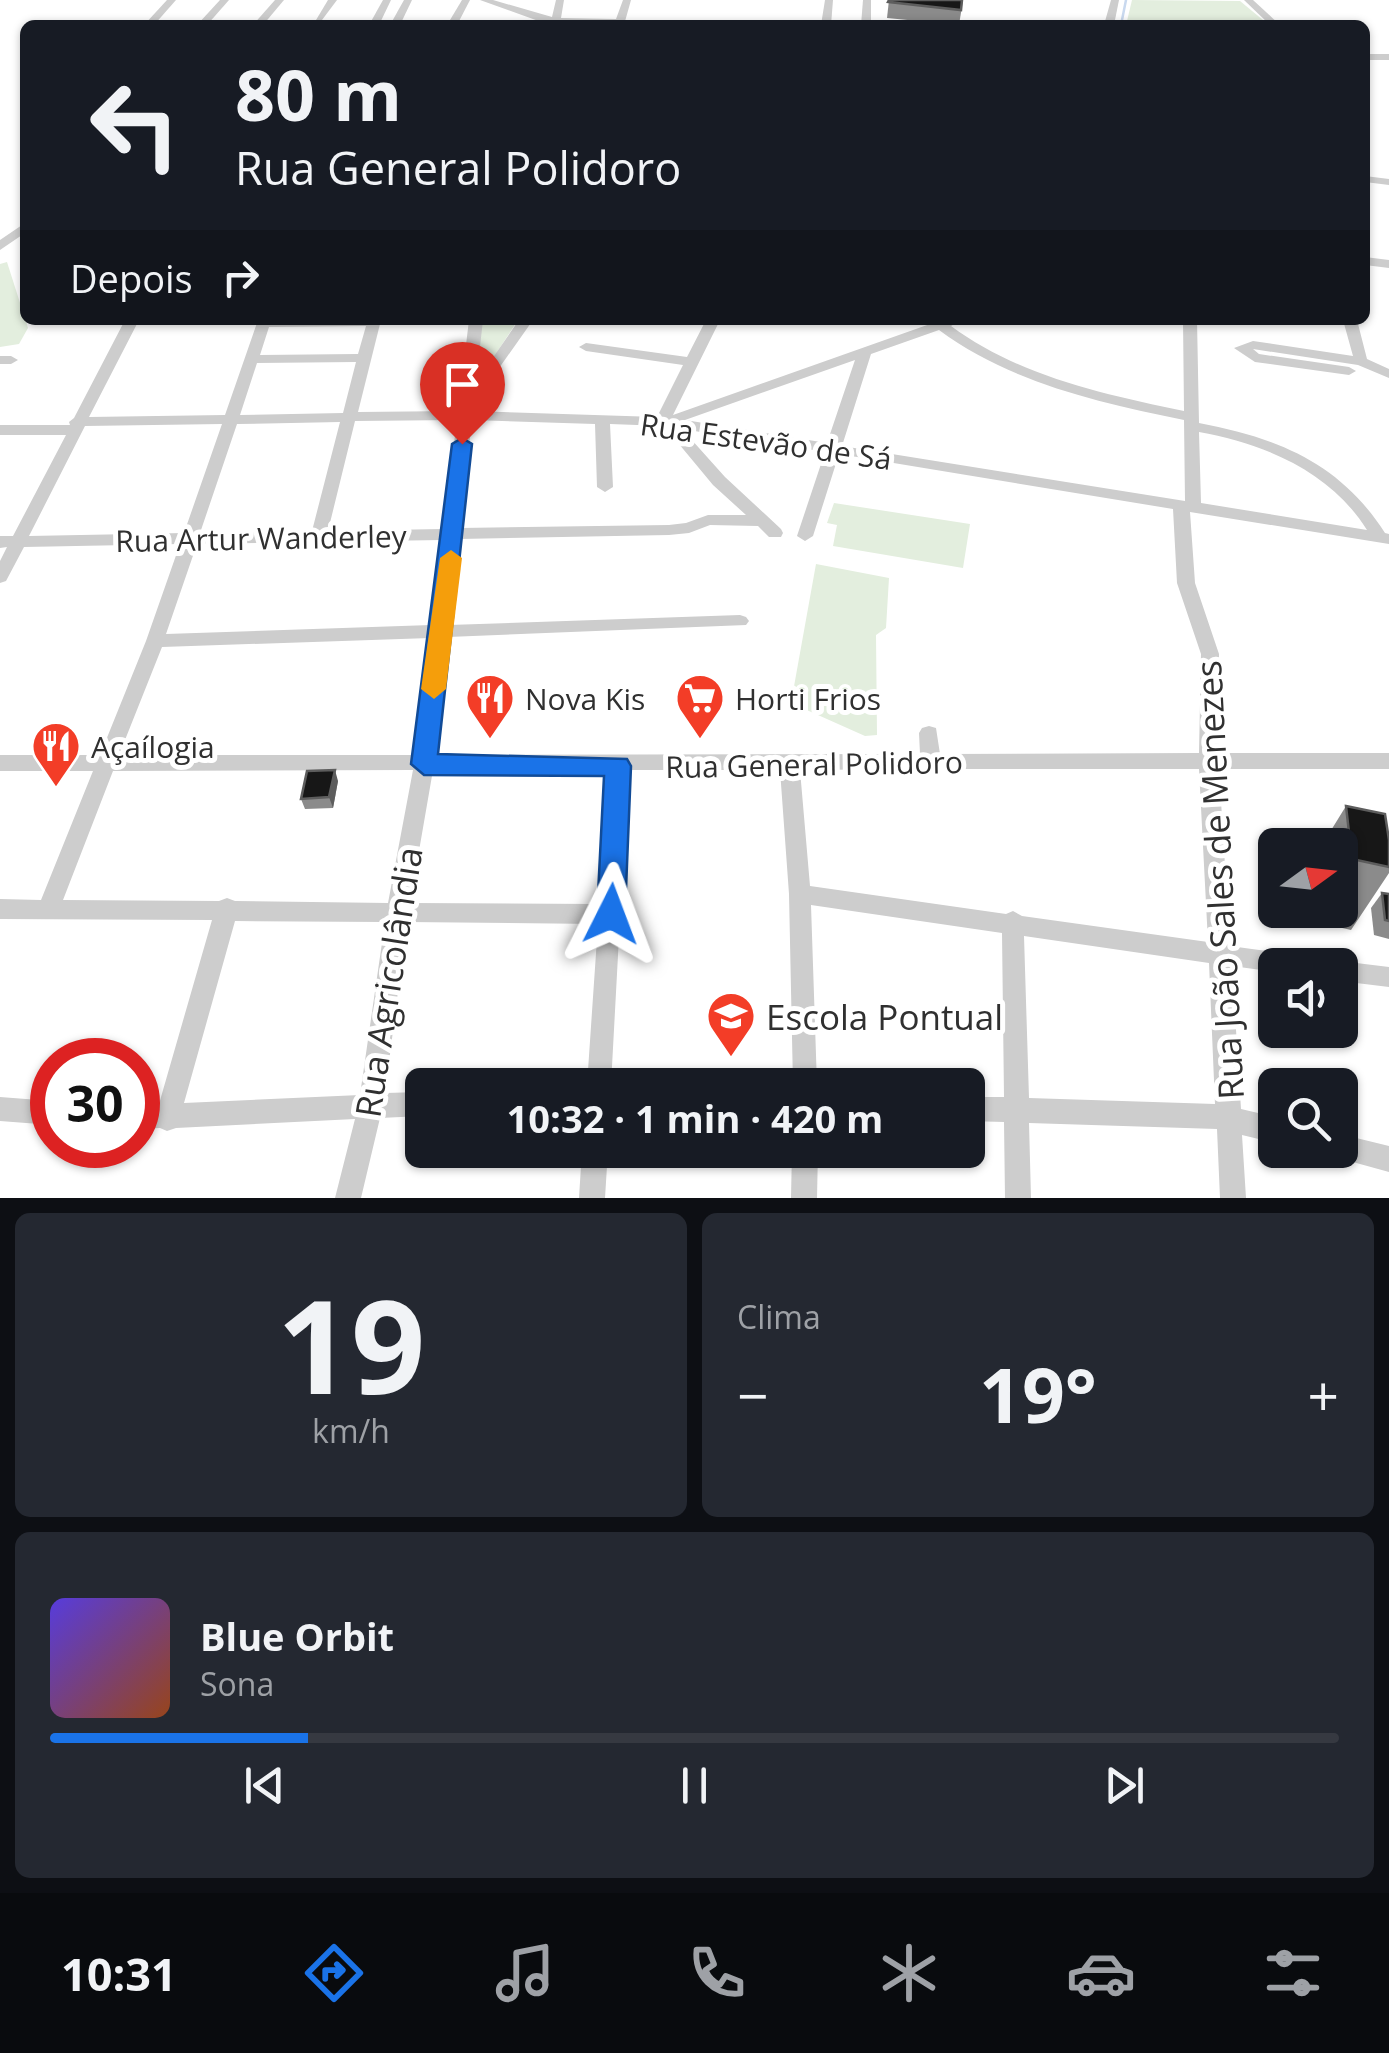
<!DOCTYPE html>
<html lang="pt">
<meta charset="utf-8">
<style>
:root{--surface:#171b24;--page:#242831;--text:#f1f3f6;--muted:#9ea1a6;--line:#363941;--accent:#1a73e8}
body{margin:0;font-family:"Open Sans",sans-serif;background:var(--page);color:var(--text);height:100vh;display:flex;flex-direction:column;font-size:38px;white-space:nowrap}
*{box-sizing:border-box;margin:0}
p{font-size:32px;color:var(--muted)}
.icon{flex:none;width:55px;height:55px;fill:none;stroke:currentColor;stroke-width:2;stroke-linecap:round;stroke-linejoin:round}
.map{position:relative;height:1198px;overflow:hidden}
.sheet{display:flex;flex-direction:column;gap:15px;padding:15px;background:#0d0f14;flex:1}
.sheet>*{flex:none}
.guide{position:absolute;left:20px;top:20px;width:1350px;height:305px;border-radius:15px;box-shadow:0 2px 8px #0004;background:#171b24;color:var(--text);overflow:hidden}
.needle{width:65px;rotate:75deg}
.controls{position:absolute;left:1258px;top:828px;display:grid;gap:20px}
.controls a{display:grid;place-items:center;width:100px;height:100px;border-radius:15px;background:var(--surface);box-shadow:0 2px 8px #0004;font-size:50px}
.speed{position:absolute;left:30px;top:1038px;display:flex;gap:20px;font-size:50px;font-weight:700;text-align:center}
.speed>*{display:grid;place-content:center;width:130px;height:130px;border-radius:50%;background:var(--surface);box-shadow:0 2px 8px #0004;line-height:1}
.speed .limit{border:15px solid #d22;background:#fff;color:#111}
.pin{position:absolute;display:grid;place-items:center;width:85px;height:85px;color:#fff;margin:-102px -42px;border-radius:50% 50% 50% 0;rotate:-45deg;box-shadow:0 0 10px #0007}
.pin .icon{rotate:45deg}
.me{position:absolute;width:110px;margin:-55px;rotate:3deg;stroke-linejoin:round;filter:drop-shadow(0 0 8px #0008)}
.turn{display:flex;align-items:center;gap:35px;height:210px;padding:0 50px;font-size:45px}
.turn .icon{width:130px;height:130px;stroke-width:2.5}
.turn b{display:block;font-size:70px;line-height:85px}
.then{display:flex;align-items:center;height:95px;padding:0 50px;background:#0003;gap:20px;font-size:38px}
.big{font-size:75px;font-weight:700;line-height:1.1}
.sheet .tile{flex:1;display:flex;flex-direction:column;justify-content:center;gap:15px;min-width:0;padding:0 35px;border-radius:15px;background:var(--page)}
.sheet .dial{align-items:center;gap:0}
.dial b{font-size:130px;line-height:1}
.song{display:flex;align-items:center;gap:30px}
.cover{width:120px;height:120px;border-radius:15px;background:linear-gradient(135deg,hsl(250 70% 55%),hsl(20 70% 35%))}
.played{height:10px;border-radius:5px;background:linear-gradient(90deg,var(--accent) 20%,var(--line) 20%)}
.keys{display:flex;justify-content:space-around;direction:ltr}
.heat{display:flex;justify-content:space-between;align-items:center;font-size:55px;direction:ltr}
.sheet .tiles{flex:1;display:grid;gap:15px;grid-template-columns:1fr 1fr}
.tile:last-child{grid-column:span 2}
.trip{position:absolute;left:405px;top:1068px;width:580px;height:100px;border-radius:15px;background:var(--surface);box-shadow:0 2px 8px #0004;font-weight:700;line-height:100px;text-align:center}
.dock{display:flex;height:160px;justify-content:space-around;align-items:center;background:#090b0e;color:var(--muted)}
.dock .icon{width:70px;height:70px}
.dock .active{color:var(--accent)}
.dock b{font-size:45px;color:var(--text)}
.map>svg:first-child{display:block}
.green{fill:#e3eede}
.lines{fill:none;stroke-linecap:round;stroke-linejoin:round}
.stream{stroke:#c9d9ef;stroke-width:2.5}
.minor{fill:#cdcdcd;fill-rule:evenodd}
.wall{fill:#8b8b8b}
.shaded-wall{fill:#5d5d5d}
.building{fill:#171717;stroke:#5d5d5d;stroke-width:2.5}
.route{fill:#1a73e8;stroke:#114b97;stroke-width:2.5}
.slow{fill:#f59e0b}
.labels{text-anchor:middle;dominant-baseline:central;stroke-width:10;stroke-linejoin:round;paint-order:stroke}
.street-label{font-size:30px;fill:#303030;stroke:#fff}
.poi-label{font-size:30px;fill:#303030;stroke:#fff;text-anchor:start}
.near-street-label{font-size:35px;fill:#303030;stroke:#fff}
.near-poi-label{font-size:35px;fill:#303030;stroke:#fff;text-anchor:start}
</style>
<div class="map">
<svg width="1389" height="1198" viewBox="0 0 1389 1198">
<rect width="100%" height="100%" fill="#fff"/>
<g class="green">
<path d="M1132 0 1240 1 1269 25 1127 21Z"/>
<path d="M7 262 28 328 19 344 0 347V264Z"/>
<path d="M479 320 516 323 474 387Z"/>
<path d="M834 503 970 524 963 568 833 546 837 525 827 523Z"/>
<path d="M816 564 889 578 886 628 876 635 877 735 865 736 791 703Z"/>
</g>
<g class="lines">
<path class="stream" d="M1121 25 1126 0"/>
<g class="minor">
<path d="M167 0H176L154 25H144Z"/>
<path d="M220 0H229L207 25H197Z"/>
<path d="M275 0H284L263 25H253Z"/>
<path d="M328 0H337L322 20H316Z"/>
<path d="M383 0H391L379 25H369Z"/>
<path d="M404 0H412L400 25H390Z"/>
<path d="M462 0H470L457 25H447Z"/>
<path d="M480 0H493L552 17 556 0H564L561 18 616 19 623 0H631L624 25 544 23Z"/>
<path d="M825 0H833L831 25H821Z"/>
<path d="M863 0H871V25H861Z"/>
<path d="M1111 0H1119L1114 25H1104Z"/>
<path d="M1244 0H1253L1280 25H1270Z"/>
<rect x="1365" y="54" width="24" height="6"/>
<path d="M1365 176 1389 179V185L1365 182Z"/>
<path d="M25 223V233L0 250V240Z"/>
<path d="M1365 257 1389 260V268L1365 265Z"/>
<path d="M125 320H139L89 417 225 415 258 320H381L358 412 458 411 469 320H483L476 382 519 320H533L473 405V411L657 417 683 365 586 351 579 347 586 343 687 357 706 320H720L673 415 930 324 927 320H961L951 326C1019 376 1102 394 1184 411L1183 320H1197L1199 423C1278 438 1340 463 1385 533L1389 534V544L1190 512 1195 583 1219 654V753H1389V769H1219L1230 946 1295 955 1303 958 1306 965H1275V972L1232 966 1241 1109 1275 1117V1143L1242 1135 1246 1198H1220L1217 1129 1029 1123 1031 1198H1005L1004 1122 968 1121V1097H1004L1002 933 811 905 817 1085H793L789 894 780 770H628L611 1085H587L598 924 407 922 385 1093 422 1092V1116L380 1118 361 1198H335L355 1119 176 1128 167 1131 160 1128 138 1129V1105L159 1104 212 920 0 919V899L41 900 93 771H0V755H100L146 641 180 544 24 547 6 581 0 583V561L7 547 0 548V536H13L66 435H0V425H70L69 422 74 418ZM366 326 358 354 260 355 269 327ZM939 330C1011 383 1098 402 1184 420L1185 501 842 446 871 354ZM855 360 827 443 685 420ZM356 362 343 413 240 415 257 363ZM457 420 443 529 328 531 355 421ZM472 420 595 424 597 487 605 492 613 487 610 424 664 426 713 485 746 515H708L686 523 669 525 460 528ZM340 422 312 531 200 533 237 424ZM222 424 184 533 29 536 85 426ZM682 429 825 452 797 536 805 541 813 536 839 454 1173 509 1177 583 1201 654 1199 753 940 754 936 728 929 726 922 728 919 733 920 754 435 755 448 637 746 625 749 621 746 617 740 615 449 625 459 539 669 535 689 533 710 525 758 526 769 537H781L783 533 781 529 725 477ZM1199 432C1265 444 1330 471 1367 530L1201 503ZM442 540 431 625 166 634 197 544ZM430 638 415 755H119L162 647ZM926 769H1199L1208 942 1022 916 1013 911 1006 914 810 886 800 770ZM413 770 388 903 235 901 227 898 219 901 63 900 113 771ZM433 770H608L599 904 410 903ZM235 921 385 922 360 1095 184 1103ZM1024 936 1209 963 1215 1104 1029 1098Z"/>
<path d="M1343 320H1357L1367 359 1389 369V378L1358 365 1253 349 1259 354 1349 367 1356 371 1349 375 1255 362 1234 348 1253 341 1353 356Z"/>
<path d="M0 356H11L18 360 11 364H0Z"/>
<path d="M1340 961 1389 967V987L1340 981V965H1331Z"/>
<path d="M0 1097 52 1101V1125L0 1121Z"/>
<path d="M1340 1134 1389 1146V1172L1331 1156 1329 1150H1340Z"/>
<path d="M582 1150H608L605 1198H579Z"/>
<path d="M792 1150H818L817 1198H791Z"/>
</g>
</g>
<g class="wall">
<path d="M889 0H963L959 25 887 18Z"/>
<path d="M338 781 333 808 305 809 301 799Z"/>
<path d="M1346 806 1389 840V873L1351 930 1312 921 1311 910H1340V845H1322Z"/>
<path d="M1382 893 1389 894V939L1374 935 1371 908Z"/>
</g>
<path class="shaded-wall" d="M335 770 338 781 333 808 329 797Z"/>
<g class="building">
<path d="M889 0H962L961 10 888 2Z"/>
<path d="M335 770 329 797 301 799 307 771Z"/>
<path d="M1346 806 1385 814 1389 840V867L1352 859Z"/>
<path d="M1382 893 1389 894V921L1385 920Z"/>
</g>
<path class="route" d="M462 438 472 444 438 754 627 759 631 766 625 914 621 923 611 926 601 923 597 914 604 776 424 775 411 764 452 444Z"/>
<path class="slow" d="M451 550 462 558 446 689 434 699 421 689 440 558Z"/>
<defs>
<g id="restaurant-pin" transform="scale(2.5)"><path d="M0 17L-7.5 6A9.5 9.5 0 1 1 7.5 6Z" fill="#f33d27" stroke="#fff"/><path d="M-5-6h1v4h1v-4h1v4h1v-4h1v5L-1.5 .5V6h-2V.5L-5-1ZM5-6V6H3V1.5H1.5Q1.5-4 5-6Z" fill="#fff"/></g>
<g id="supermarket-pin" transform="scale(2.5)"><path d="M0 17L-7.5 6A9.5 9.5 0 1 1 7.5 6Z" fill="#f33d27" stroke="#fff"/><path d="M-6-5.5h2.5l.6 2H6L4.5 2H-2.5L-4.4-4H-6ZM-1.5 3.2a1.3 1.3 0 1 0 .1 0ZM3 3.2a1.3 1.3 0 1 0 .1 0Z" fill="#fff"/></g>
<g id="school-pin" transform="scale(2.5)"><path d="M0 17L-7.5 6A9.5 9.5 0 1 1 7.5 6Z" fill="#f33d27" stroke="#fff"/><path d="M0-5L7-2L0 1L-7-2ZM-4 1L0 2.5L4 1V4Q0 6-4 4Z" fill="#fff"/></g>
</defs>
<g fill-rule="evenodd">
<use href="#restaurant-pin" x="490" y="698"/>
<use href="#supermarket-pin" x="700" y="698"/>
<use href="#restaurant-pin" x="56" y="746"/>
<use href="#school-pin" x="731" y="1016"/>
</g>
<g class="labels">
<g class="street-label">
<text transform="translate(766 441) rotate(8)">Rua Estevão de Sá</text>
<text transform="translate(261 538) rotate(-1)">Rua Artur Wanderley</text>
<text transform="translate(814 764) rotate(-1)">Rua General Polidoro</text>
</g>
<g class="poi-label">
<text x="525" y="698">Nova Kis</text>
<text x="735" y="698">Horti Frios</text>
<text x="91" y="746">Açaílogia</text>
</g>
<g class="near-street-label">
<text transform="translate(1219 880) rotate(-93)">Rua João Sales de Menezes</text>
<text transform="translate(388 982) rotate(-81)">Rua Agricolândia</text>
</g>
<g class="near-poi-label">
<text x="766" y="1016">Escola Pontual</text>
</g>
</g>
</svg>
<div class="controls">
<a><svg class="needle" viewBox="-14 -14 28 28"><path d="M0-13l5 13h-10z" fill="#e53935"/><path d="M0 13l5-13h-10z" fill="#9ea1a6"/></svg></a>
<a><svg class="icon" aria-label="sound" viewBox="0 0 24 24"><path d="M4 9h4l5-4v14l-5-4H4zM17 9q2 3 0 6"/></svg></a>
<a><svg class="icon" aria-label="search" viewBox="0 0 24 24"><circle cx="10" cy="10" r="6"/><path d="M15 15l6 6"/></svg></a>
</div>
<div class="speed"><div class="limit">30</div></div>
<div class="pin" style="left:462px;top:444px;background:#d93025"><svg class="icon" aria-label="arrive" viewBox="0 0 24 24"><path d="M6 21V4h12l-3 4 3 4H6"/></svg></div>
<svg class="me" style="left:611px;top:914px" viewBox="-20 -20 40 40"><path d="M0-17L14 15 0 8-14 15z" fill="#1a73e8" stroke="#fff" stroke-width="4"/></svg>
<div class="trip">10:32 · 1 min · 420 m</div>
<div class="guide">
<div class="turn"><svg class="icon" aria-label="left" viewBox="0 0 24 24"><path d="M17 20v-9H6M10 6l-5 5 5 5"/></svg><div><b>80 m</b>Rua General Polidoro</div></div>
<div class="then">Depois<svg class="icon" aria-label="right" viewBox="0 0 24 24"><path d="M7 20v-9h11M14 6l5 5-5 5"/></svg></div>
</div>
</div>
<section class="sheet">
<div class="tiles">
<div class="tile dial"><b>19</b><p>km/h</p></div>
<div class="tile"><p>Clima</p>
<div class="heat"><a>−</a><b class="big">19°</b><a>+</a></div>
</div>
<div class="tile">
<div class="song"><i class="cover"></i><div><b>Blue Orbit</b><p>Sona</p></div></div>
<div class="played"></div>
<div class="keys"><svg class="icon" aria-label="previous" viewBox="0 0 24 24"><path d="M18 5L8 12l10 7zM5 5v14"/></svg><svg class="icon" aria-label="pause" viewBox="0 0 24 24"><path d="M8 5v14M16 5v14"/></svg><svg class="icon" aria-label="next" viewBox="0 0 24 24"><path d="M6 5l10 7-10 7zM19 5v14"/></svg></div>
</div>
</div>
</section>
<nav class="dock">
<b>10:31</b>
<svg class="icon active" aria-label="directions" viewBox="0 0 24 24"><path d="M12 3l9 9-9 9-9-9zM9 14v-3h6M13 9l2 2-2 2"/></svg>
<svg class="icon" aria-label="music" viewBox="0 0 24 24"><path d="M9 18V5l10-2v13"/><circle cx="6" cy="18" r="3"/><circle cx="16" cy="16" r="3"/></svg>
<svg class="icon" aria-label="phone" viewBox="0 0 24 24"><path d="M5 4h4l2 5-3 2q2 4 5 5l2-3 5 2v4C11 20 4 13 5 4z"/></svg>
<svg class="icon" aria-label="climate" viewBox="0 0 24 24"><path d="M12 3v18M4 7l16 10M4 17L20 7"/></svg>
<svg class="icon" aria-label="car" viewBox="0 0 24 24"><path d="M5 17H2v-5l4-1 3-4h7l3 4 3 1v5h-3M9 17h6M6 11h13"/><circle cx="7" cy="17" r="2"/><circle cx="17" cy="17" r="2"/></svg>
<svg class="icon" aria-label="filters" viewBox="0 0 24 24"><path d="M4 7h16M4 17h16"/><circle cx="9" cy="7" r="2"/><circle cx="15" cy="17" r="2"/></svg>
</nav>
